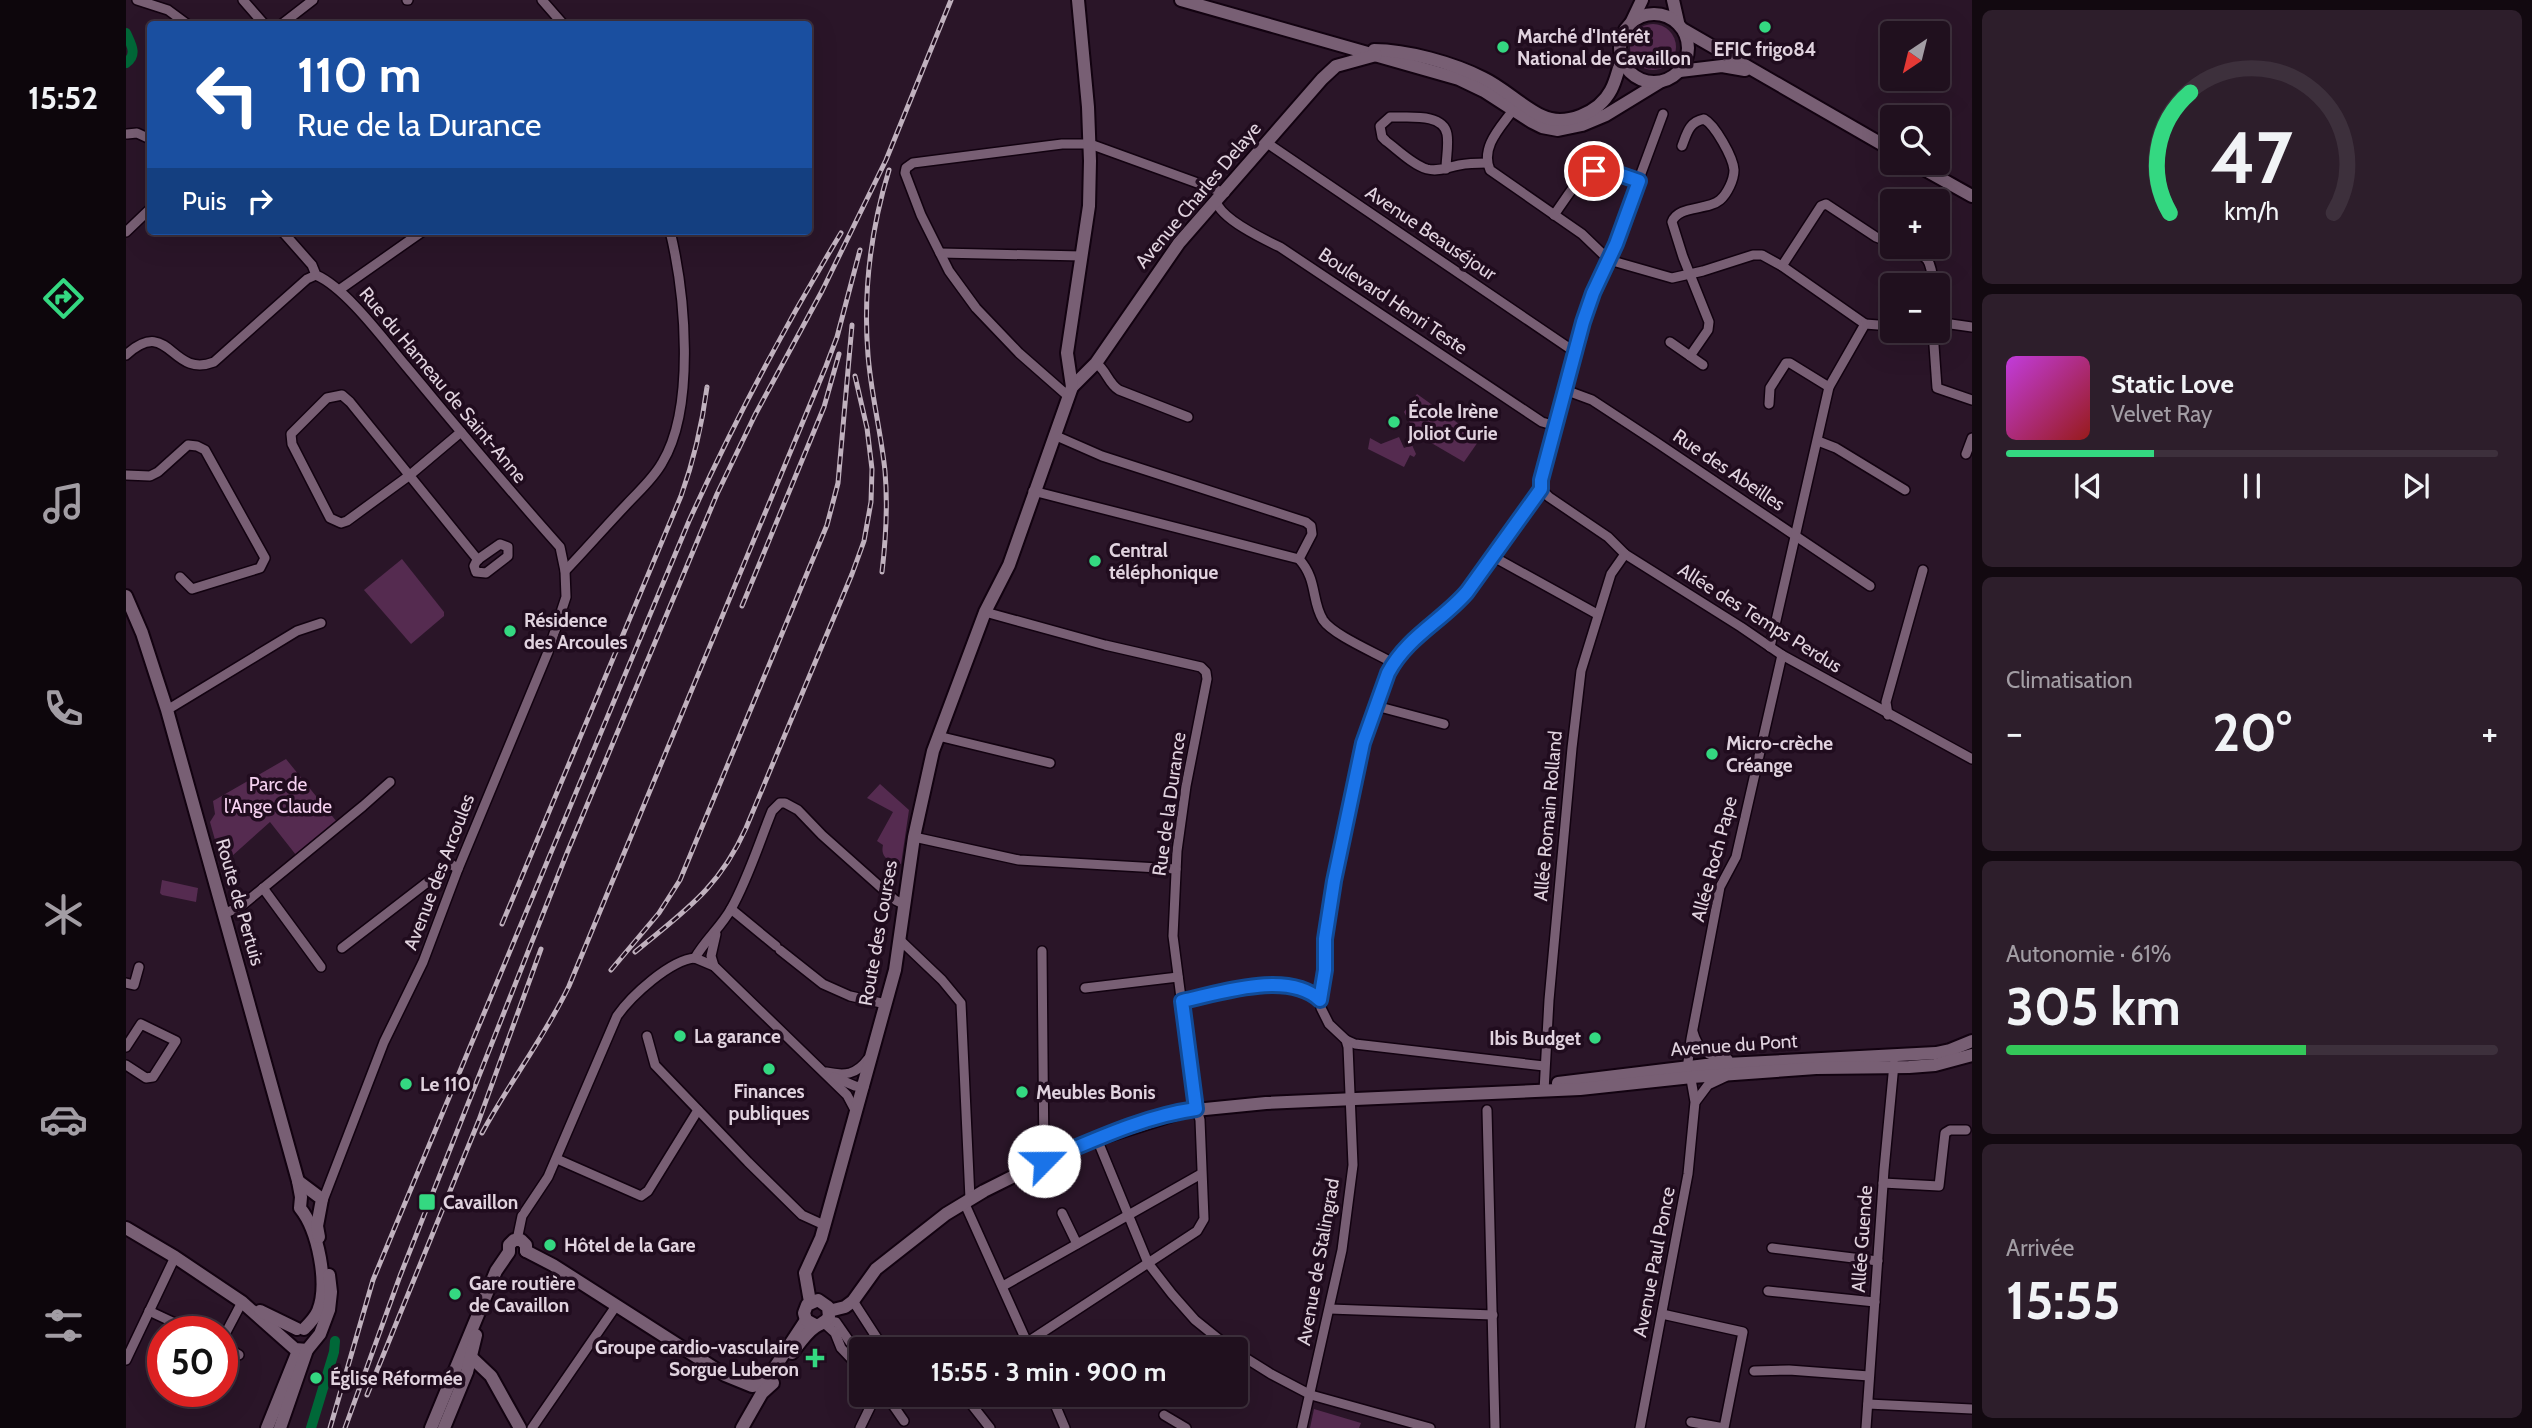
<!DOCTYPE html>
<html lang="fr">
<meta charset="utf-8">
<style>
:root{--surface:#20101e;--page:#2d1e2b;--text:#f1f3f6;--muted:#a29da4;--line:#3d303c;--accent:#34d881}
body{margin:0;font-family:Cabin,sans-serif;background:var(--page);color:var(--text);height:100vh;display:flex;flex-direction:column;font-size:26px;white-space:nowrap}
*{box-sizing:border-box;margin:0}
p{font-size:23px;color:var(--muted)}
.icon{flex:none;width:38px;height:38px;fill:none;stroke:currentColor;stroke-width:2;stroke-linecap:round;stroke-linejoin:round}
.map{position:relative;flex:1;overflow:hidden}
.sheet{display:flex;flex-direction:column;gap:10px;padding:10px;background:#120910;width:560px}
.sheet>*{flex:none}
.guide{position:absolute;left:21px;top:21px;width:665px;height:214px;border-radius:7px;box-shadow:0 7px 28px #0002,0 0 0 2px var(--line);background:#1a4fa0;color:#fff;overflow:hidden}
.needle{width:46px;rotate:215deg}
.fabs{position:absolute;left:1754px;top:21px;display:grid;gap:14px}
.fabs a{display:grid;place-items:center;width:70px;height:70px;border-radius:7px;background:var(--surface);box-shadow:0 7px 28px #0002,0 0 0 2px var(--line);font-size:35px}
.speed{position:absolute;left:21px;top:1316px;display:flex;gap:14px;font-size:35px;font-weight:700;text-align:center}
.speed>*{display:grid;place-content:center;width:91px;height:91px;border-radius:50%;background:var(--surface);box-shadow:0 7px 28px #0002,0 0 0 2px var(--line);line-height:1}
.speed .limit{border:10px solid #d22;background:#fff;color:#111}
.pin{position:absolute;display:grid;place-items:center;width:60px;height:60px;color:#fff;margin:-30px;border:4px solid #fff;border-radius:50%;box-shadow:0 2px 7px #0007}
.me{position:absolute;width:77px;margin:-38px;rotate:67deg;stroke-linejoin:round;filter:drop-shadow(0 0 5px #0008)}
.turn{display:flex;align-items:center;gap:24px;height:147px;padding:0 35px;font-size:32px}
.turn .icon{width:91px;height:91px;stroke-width:2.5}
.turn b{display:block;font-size:49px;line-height:60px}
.then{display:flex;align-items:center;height:66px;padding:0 35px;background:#0003;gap:14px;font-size:26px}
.big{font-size:52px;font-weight:700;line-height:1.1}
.sheet .card{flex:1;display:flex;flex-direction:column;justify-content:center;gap:10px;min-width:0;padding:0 24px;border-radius:10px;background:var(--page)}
.sheet .dial{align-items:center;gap:0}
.dial svg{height:182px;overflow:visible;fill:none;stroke:var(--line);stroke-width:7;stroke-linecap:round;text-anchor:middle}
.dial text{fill:var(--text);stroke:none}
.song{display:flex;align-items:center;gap:21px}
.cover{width:84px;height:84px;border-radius:10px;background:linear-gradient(135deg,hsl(290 70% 55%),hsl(0 70% 35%))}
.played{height:7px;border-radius:4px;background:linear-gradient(90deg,var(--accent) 30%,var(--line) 30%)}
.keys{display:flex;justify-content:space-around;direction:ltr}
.heat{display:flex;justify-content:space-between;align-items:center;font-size:38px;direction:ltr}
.charge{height:10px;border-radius:5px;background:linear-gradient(90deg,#34c759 61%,var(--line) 0)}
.trip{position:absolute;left:723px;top:1337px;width:399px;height:70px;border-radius:7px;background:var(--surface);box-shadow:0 7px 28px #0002,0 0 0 2px var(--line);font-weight:700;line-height:70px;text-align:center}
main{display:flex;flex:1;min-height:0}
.dock{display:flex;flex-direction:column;width:126px;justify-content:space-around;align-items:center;background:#0d060c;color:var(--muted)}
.dock .icon{width:49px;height:49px}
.dock .on{color:var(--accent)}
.dock b{font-size:32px;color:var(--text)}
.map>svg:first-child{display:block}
.green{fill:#552b50}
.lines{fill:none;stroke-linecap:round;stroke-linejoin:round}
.canal{stroke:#006838;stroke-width:10}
.street-casing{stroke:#120210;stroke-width:12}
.secondary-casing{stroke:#120210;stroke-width:16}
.street{stroke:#785f74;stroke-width:9}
.secondary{stroke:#785f74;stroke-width:12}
.rail-casing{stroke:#c0b1be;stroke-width:5}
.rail{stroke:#200c1e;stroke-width:2.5;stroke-dasharray:8;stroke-linecap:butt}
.route-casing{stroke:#114b97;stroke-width:18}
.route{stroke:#1a73e8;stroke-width:12}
.poi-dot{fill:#34d881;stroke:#200c1e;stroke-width:2.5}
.labels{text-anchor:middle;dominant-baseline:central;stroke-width:7;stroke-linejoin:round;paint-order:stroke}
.poi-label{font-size:19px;font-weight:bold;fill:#e1d3df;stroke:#200c1e;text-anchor:start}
.street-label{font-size:19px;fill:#e1d3df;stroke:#200c1e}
.park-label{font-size:19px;fill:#f5d1f0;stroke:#200c1e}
</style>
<main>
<nav class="dock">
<b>15:52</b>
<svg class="icon on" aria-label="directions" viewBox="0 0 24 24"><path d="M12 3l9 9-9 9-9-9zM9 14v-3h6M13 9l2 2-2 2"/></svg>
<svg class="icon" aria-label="music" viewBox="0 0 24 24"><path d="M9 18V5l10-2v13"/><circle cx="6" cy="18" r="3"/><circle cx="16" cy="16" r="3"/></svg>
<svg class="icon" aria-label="phone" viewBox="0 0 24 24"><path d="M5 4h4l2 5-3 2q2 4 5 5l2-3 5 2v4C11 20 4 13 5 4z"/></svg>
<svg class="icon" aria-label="climate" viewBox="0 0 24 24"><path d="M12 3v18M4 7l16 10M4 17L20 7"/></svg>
<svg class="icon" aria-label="car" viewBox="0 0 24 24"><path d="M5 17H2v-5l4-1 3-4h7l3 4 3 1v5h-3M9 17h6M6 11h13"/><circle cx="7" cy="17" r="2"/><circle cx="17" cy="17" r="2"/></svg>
<svg class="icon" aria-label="filters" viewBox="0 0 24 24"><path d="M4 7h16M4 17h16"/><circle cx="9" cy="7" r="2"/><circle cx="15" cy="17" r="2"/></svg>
</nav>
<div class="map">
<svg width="1846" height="1428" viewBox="0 0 1846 1428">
<rect width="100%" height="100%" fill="#2a1528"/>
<g class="green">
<circle cx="1527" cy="47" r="23"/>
<path d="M1291 394 1354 439 1338 462 1290 434 1278 412Z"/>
<path d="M1273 437 1278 448 1286 445 1290 454 1288 457 1284 455 1278 467 1242 449 1244 438 1255 444Z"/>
<path d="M276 559 318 612V616L285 644 238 590Z"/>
<path d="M160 759 211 822 170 855 144 822 96 865 84 822 89 814 87 801Z"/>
<path d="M754 784 783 810 775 864C764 862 754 858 757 845L751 841 767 812 741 798Z"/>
<path d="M36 880 72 888 70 902 36 895 34 893Z"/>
<path d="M1188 1409 1235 1423 1233 1428H1184Z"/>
</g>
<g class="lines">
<g class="canal">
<path d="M0 33C5 44 12 55 0 63"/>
<path d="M185 1428 208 1352 209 1341"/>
</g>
<g class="street-casing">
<g id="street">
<path d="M11 0 42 10 61 24"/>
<path d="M117 0 138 24"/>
<path d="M281 0H282"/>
<path d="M416 0 437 24"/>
<path d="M156 24 187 0"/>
<path d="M1391 107 1387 110C1375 127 1354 147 1364 170L1456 234 1483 260C1451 326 1438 397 1418 467L1415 489"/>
<path d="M1537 114 1483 260 1546 278 1577 271 1627 255H1636L1656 266 1739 324"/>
<path d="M1 134 11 133 24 139"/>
<path d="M1141 143 1449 352"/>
<path d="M1556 146C1561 133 1563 122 1578 119 1589 125 1607 157 1608 170 1608 180 1601 194 1594 200 1581 211 1552 205 1546 222L1557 257 1583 322 1582 330 1564 356"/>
<path d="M1320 169C1320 158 1323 144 1321 134 1317 112 1280 118 1264 117L1254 126 1256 137 1260 141C1272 150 1287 165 1301 169 1313 172 1322 167 1333 165 1343 163 1352 163 1361 163"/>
<path d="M1090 201C1095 219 1137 239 1154 247L1416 422 1430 426"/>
<path d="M1428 215C1460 170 1457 162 1513 181"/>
<path d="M156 231 186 265 190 275C220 288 258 340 280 366 331 427 381 488 434 547L439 571 440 597 422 652 332 869 297 962 258 1042 196 1203"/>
<path d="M0 232 24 209"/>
<path d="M1778 247C1803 256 1805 259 1807 285"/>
<path d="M814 253 956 256"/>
<path d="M1656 266 1695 206 1700 204 1750 237 1766 243"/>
<path d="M213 290 297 231"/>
<path d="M1811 322 1846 327"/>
<path d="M1807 331 1811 388 1846 400"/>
<path d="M1544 342 1577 365"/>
<path d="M0 355C44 315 44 379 88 362L181 279 190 275"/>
<path d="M970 363C981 371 982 383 993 390L1062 417"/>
<path d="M1439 390 1466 400 1527 440 1744 586"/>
<path d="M942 396 893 353 850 308 823 271 795 215 779 173 780 168 787 163 936 144H964L1099 193"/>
<path d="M1643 404 1644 388 1660 363H1664L1703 387"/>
<path d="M335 432 284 475 221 521 215 523 204 518 166 444 165 434 201 398 216 395 224 402 352 560"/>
<path d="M928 435 976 456 1180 522 1185 526 1186 534 1173 559"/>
<path d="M1692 441 1710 448 1779 490"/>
<path d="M1840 454 1846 438"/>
<path d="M0 475 24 476 32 472 62 445 71 446 79 450 139 558 134 568 66 589 54 577"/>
<path d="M1415 489 1423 497 1482 537 1499 554 1615 627 1656 655 1846 759"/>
<path d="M907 491 1173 559"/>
<path d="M374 544 382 547V556L360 573 350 572 348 566 351 560Z"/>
<path d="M1366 556 1471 614"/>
<path d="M1173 559C1192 580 1185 601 1197 620 1207 635 1250 653 1267 663"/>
<path d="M439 571C460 549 480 526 501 504 513 491 527 479 536 463 570 407 559 293 544 231"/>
<path d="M859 612 979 645 1075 667 1080 672 1081 679 1060 786 1051 851 1047 936 1068 1099 1074 1120 1078 1219 1071 1231 891 1349"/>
<path d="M1644 647 1703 387 1739 324 1766 326"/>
<path d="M1250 706 1318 724"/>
<path d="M41 710 171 631 195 623"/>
<path d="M1762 715 1760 702 1797 570"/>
<path d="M812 736 924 763"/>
<path d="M788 837 893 860 1050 869"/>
<path d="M137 888 195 967"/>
<path d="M605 909 650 946"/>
<path d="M97 914 114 907 237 806 264 782"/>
<path d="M774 940 816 980 835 1003 844 1199"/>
<path d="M216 948 325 864 332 869"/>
<path d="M654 950 697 984 724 996 760 1004"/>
<path d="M916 951 918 1161"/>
<path d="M569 958C579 940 595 927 605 909 622 879 633 843 646 811L654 803H659L672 810 696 835 769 900 779 905"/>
<path d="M569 958 588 966 721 1095 730 1112"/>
<path d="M588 966 585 956 590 934"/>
<path d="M0 983 8 985 13 967"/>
<path d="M959 988 1052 977"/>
<path d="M1056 1001C1094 994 1161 970 1194 1000"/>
<path d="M1567 1032C1572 1051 1583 1057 1602 1059"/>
<path d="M521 1036 529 1065 622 1162 676 1215 698 1225"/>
<path d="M1220 1040 1229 1044 1418 1066"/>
<path d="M0 1047 15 1024 50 1041 27 1077 20 1078 0 1065"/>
<path d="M700 1072C719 1076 730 1075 742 1059"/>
<path d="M708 1077 729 1086 738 1087"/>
<path d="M1418 1091 1423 1000 1446 748 1455 671 1485 574 1499 554"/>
<path d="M1570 1101 1582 1085 1599 1077"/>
<path d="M1361 1110 1369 1428"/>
<path d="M971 1139 1022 1263 1046 1294 1069 1320 1105 1349"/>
<path d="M431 1159 515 1196 522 1191 572 1110"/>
<path d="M1757 1183 1813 1186 1819 1133 1824 1130H1840"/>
<path d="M838 1202 904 1349"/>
<path d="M936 1213 951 1244"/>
<path d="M391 1240 396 1216 422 1177 491 1016C505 996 544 960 569 958"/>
<path d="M1646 1248 1752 1261"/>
<path d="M877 1286 1075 1174"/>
<path d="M1642 1291 1749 1302"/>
<path d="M727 1301 758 1349"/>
<path d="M1204 1309 1367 1315"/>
<path d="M23 1311 68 1332"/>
<path d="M1536 1314 1617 1332 1598 1428 1565 1422"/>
<path d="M701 1321 710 1322 735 1358"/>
<path d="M698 1323 709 1333 715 1348 735 1369"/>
<path d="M96 1340 116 1302"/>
<path d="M96 1345 113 1355"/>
<path d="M1110 1352 1145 1374 1185 1395 1304 1428"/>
<path d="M0 1360 49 1257"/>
<path d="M1628 1371 1663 1370 1743 1376"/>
<path d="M735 1389V1388"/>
<path d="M760 1395 778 1421"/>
<path d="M792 1395H797"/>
<path d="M838 1395 864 1428"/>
<path d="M925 1395 939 1428"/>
<path d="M1742 1404 1846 1409"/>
<path d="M1038 1415 1060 1428"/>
<path d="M406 1428 490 1306"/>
<path d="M734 1428 750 1395"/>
<path d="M1176 1428 1216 1250 1227 1165 1222 1047 1220 1040 1203 1024 1195 1008 1199 939 1208 881 1237 742 1250 706 1267 663 1293 633 1330 605 1415 489"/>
<path d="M1514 1428 1562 1174 1569 1102 1562 1062 1565 1039 1594 887 1610 857 1656 655"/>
<path d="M1740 1428 1758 1170 1768 1064"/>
</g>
</g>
<g class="secondary-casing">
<g id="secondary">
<path d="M1055 0 1333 79 1358 91 1406 122 1416 127 1432 130 1456 125 1480 115 1534 82"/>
<path d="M1547 0 1552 22"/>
<circle cx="1528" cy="48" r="34"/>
<path d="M1506 21 1516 0"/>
<path d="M1558 30 1766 150"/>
<path d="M1248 50C1281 50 1327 63 1357 78 1378 88 1395 106 1416 116 1439 127 1473 113 1485 90 1490 81 1492 69 1496 59"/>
<path d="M1554 71 1596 66 1619 70"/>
<path d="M1787 163 1846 196"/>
<path d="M946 387 970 363 1053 243 1196 79 1210 66 1250 55"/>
<path d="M0 596 16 633 41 710 172 1181 175 1197 174 1208C192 1230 203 1284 192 1311 189 1318 184 1323 178 1329"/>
<path d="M1432 1083 1580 1065 1810 1053 1824 1050 1846 1041"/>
<path d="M172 1181 196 1199 191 1226 193 1237"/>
<path d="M0 1228 49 1257 116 1302 169 1349 181 1350"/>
<path d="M400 1251 427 1265 599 1375 626 1386 638 1384 680 1320"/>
<path d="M684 1302 679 1273 695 1238 769 970 788 837 807 751 859 612 883 565 946 387 941 353 963 206 964 161 962 107 952 0"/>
<path d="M134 1311 171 1329"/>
<path d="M703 1311 719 1307 727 1301 750 1269 820 1214 858 1191 918 1161 971 1139 1059 1111 1140 1103 1454 1089 1566 1077 1690 1068 1783 1067 1809 1065 1846 1055"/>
<path d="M666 1353C673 1344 680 1333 689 1327 695 1323 698 1324 703 1317L702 1307 692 1300 681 1305 678 1313 680 1320 691 1326"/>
<path d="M345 1357 365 1376 394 1428"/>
<path d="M141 1428 172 1351"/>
<path d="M154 1428 181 1350 194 1334 203 1310 205 1292 203 1275"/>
<path d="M305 1428 370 1271 383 1252V1245L388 1240H395L400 1245V1251"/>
<path d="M318 1428 341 1372 350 1335"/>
<path d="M616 1428 636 1393 647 1383"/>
</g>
</g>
<use href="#street" class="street"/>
<use href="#secondary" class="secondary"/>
<g class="rail-casing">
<g id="rail">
<path d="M756 572C760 538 762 506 759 471 755 432 745 394 742 355 737 293 745 229 763 170"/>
<path d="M616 606 698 407 713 354"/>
<path d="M376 924 555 496C568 460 576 425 581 387"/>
<path d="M509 952C558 911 592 890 620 828L726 574 738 541 745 502 746 469 741 428 729 376"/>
<path d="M485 970 533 913 554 880 701 525 712 483 726 325"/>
<path d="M356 1133C383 1083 418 1038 443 986L700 366 711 337 734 250"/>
<path d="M241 1395 353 1120 415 949"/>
<path d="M204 1428 247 1280 563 521C608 422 658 327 715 233"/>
<path d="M219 1428 274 1276 441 853 591 494 629 415 696 291 760 160 825 0"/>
</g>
</g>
<use href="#rail" class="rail"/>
</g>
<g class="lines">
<g class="route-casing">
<path id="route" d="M918 1161C966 1141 1018 1116 1070 1109L1056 1001C1094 993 1162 970 1194 1000L1199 970V939L1208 881 1237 743 1262 673C1281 637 1316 621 1341 592L1415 489V480L1457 322 1467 293 1490 244 1513 181 1484 171H1468"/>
</g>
<use href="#route" class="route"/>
</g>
<g class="poi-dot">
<circle cx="1639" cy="27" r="7"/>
<circle cx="1377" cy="47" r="7"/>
<circle cx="1268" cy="422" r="7"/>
<circle cx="969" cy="561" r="7"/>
<circle cx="384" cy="631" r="7"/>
<circle cx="1586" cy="754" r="7"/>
<circle cx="554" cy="1036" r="7"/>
<circle cx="1469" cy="1038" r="7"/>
<circle cx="643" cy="1069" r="7"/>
<circle cx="280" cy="1084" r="7"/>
<circle cx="896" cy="1092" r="7"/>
<rect x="292" y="1193" width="18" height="18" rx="3.5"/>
<circle cx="424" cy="1245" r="7"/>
<circle cx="329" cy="1294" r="7"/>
<path d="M685.5 1347.5h7v7h7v7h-7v7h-7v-7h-7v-7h7z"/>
<circle cx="190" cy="1378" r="7"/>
</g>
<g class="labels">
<g class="poi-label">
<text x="1391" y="36">Marché d'Intérêt<tspan x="1391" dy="22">National de Cavaillon</tspan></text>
<text x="1639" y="49" text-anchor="middle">EFIC frigo84</text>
<text x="1282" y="411">École Irène<tspan x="1282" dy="22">Joliot Curie</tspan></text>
<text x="983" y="550">Central<tspan x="983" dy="22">téléphonique</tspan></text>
<text x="398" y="620">Résidence<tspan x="398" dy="22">des Arcoules</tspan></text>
<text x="1600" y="743">Micro-crèche<tspan x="1600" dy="22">Créange</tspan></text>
<text x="568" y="1036">La garance</text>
<text x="1455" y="1038" text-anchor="end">Ibis Budget</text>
<text x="294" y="1084">Le 110</text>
<text x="643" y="1091" text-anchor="middle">Finances<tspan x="643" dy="22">publiques</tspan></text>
<text x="910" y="1092">Meubles Bonis</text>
<text x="317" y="1202">Cavaillon</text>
<text x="438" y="1245">Hôtel de la Gare</text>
<text x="343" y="1283">Gare routière<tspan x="343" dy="22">de Cavaillon</tspan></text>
<text x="673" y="1347" text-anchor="end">Groupe cardio-vasculaire<tspan x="673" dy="22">Sorgue Luberon</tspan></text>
<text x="204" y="1378">Église Réformée</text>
</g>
<g class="street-label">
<text transform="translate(1072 195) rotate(-50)">Avenue Charles Delaye</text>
<text transform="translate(1305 233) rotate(34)">Avenue Beauséjour</text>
<text transform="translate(1267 301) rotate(34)">Boulevard Henri Teste</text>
<text transform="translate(317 385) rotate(50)">Rue du Hameau de Saint-Anne</text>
<text transform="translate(1603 470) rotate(34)">Rue des Abeilles</text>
<text transform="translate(1634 618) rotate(32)">Allée des Temps Perdus</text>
<text transform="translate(1043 804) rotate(-82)">Rue de la Durance</text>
<text transform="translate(1422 816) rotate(-85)">Allée Romain Rolland</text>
<text transform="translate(1588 859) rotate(-75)">Allée Roch Pape</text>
<text transform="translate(313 872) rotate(-69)">Avenue des Arcoules</text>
<text transform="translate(114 902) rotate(74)">Route de Pertuis</text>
<text transform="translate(752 933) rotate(-80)">Route des Courses</text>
<text transform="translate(1608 1045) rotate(-4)">Avenue du Pont</text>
<text transform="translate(1736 1239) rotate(-86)">Allée Guende</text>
<text transform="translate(1192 1262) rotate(-80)">Avenue de Stalingrad</text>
<text transform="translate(1528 1262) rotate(-79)">Avenue Paul Ponce</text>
</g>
<g class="park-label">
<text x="152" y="784">Parc de<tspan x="152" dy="22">l'Ange Claude</tspan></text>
</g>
</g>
</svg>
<div class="fabs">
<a><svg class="needle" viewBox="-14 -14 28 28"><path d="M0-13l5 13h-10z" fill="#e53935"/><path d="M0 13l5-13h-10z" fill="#a29da4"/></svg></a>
<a><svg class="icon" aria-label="search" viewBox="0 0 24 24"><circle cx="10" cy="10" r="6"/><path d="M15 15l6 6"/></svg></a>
<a>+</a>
<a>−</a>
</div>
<div class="speed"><div class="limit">50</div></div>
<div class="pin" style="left:1468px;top:171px;background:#d93025"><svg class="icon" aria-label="arrive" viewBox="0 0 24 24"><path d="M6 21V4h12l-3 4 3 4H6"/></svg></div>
<svg class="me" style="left:918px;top:1161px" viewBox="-20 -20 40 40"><circle r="19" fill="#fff"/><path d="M0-13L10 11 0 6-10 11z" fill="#1a73e8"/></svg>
<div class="trip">15:55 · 3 min · 900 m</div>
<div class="guide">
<div class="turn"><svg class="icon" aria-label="left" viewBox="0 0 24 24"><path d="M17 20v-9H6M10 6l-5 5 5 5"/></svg><div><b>110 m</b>Rue de la Durance</div></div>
<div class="then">Puis<svg class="icon" aria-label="right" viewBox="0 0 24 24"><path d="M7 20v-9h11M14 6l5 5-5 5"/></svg></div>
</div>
</div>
<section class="sheet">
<div class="card dial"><svg viewBox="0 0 100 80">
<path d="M14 69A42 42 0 1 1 86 69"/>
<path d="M14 69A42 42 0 0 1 23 16" stroke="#34d881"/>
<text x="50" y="56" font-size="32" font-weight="700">47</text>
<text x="50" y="72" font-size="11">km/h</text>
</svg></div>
<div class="card">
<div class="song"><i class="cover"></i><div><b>Static Love</b><p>Velvet Ray</p></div></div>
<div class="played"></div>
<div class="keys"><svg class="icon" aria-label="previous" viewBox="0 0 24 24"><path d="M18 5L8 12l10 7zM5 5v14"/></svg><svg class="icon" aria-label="pause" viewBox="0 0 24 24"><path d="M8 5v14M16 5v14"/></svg><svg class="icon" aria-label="next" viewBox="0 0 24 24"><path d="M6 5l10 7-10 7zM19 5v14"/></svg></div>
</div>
<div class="card"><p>Climatisation</p>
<div class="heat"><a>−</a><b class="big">20°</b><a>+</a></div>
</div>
<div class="card"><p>Autonomie · 61%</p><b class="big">305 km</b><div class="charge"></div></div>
<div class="card"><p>Arrivée</p><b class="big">15:55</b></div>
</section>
</main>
